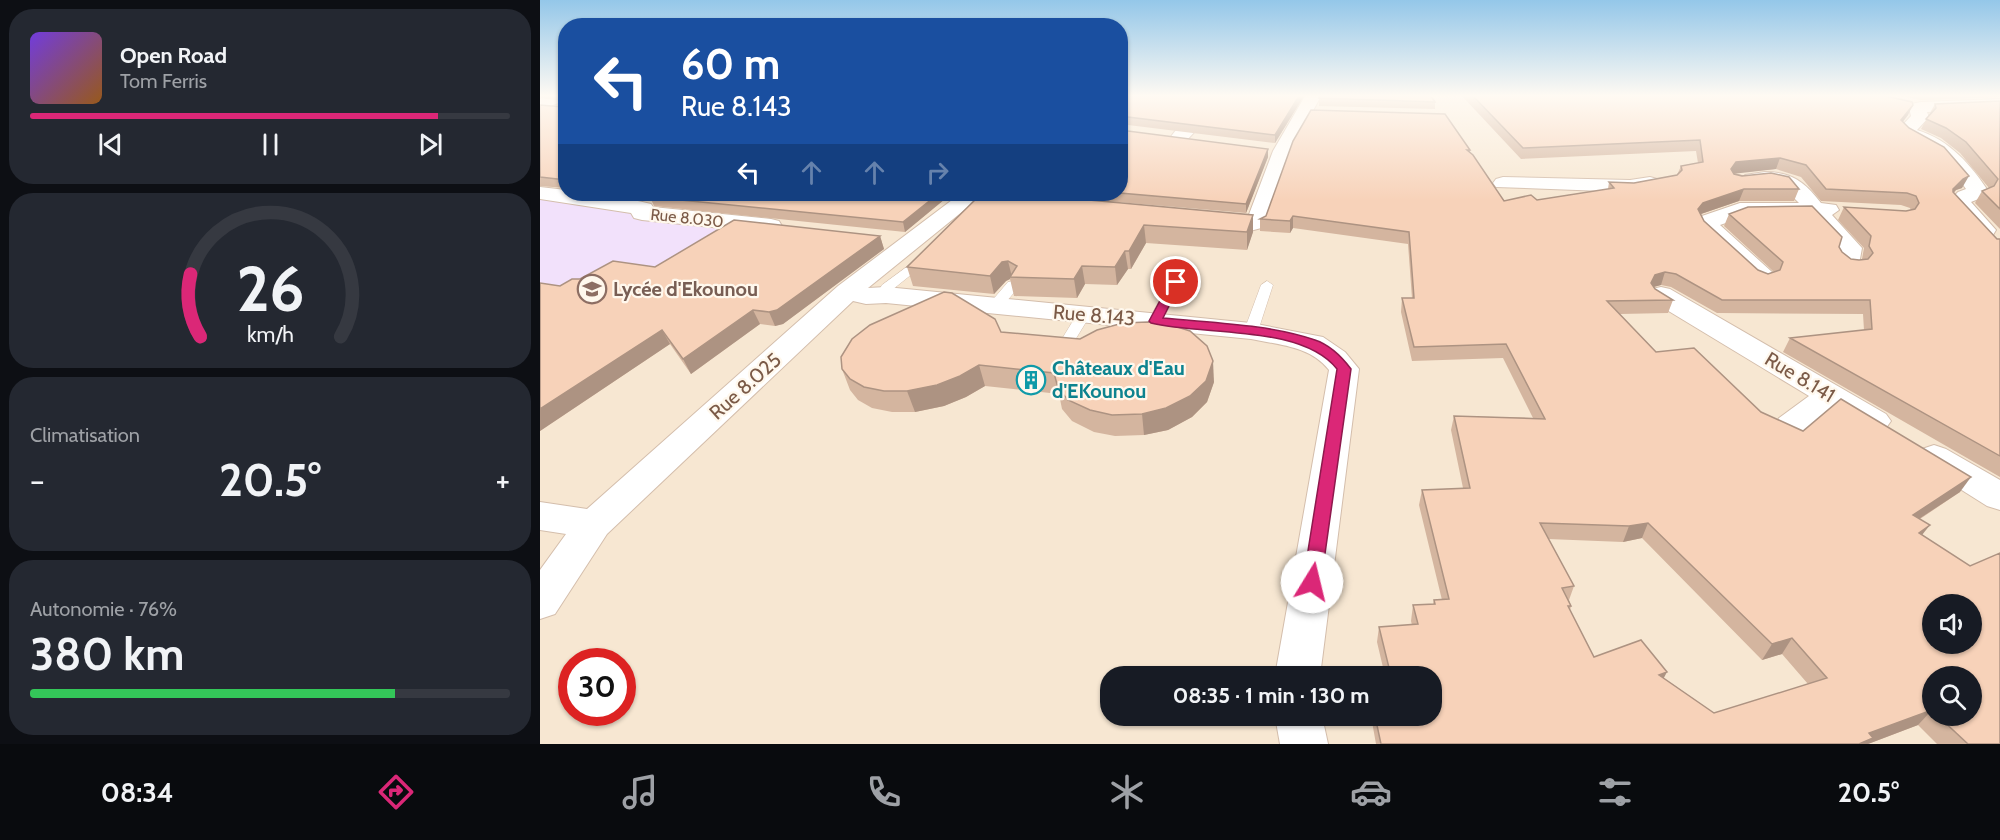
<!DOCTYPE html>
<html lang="fr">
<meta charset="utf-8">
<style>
:root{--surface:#171b24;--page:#242831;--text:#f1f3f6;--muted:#9ea1a6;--line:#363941;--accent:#db2777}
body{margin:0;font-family:Cabin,sans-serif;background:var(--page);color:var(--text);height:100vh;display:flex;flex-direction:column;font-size:22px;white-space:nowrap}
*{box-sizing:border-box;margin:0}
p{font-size:20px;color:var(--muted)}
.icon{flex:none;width:33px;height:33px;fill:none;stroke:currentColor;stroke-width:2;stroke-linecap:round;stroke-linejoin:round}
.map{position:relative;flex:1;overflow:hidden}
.details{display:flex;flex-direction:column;gap:9px;padding:9px;background:#0d0f14;width:540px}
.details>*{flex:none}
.guide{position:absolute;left:18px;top:18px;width:570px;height:183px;border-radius:24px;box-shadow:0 2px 4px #0004;background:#1a4fa0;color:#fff;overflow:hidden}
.tools{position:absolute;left:1382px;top:594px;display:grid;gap:12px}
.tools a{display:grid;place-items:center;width:60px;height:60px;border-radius:50%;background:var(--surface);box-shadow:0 2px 4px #0004;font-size:30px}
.speed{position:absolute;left:18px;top:648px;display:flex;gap:12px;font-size:30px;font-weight:700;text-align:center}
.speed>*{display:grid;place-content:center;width:78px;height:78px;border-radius:50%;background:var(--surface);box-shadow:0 2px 4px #0004;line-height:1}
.speed .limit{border:9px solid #d22;background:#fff;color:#111}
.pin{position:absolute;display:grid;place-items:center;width:51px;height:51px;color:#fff;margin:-26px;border:3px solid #fff;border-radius:50%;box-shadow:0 2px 6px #0007}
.me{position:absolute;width:66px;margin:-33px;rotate:9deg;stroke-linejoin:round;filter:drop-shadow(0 0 4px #0008)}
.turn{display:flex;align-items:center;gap:21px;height:126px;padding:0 24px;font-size:27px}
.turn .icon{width:78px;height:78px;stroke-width:2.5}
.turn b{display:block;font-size:42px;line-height:51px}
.lanes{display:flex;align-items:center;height:57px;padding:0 24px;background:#0003;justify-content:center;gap:30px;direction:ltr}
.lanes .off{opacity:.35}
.big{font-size:45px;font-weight:700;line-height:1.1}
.details .card{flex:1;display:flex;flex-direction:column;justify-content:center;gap:9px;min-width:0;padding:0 21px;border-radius:24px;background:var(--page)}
.details .dial{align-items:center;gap:0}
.dial svg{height:156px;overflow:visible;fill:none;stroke:var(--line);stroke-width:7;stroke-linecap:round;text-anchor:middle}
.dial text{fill:var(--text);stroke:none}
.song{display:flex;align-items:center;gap:18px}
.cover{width:72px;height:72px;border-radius:9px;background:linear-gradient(135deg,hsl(260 70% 55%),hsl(30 70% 35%))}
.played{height:6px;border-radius:3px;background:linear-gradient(90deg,var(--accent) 85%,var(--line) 85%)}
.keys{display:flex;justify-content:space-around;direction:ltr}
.heat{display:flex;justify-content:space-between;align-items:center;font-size:33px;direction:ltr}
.charge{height:9px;border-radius:4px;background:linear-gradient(90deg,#34c759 76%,var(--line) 0)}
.trip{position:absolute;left:560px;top:666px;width:342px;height:60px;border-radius:24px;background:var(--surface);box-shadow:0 2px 4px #0004;font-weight:700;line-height:60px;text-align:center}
.menu{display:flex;height:96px;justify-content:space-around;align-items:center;background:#090b0e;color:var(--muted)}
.menu .icon{width:42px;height:42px}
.menu .on{color:var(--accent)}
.menu b{font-size:27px;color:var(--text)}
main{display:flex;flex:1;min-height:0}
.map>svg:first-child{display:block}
.residential{fill:#f7e7d2;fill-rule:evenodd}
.education{fill:#f2e1fb}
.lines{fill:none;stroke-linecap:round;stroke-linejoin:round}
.service-casing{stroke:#d4beac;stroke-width:1}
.minor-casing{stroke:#d4beac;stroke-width:2}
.service{fill:#fff;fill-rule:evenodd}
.minor{fill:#fff;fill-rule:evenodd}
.wall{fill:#d4b59f;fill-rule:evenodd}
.shaded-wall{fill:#ad9382}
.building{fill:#f7d2b9;stroke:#ad9382;stroke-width:1.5;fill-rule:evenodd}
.route{fill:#db2777;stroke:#8e194d;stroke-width:1.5}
.labels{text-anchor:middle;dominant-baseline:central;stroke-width:4.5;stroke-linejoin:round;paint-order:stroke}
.far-street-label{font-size:16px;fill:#7b5a47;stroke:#fff8ed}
.education-label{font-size:20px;font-weight:bold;fill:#785e54;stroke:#fff8ed;text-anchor:start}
.street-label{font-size:20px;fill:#7b5a47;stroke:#fff8ed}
.culture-label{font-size:20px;font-weight:bold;fill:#0d838f;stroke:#fff8ed;text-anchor:start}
</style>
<main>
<section class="details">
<div class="card">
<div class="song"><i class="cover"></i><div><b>Open Road</b><p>Tom Ferris</p></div></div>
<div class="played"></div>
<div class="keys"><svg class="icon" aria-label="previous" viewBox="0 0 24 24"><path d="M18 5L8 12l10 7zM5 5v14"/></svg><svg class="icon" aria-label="pause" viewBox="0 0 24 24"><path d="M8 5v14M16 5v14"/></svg><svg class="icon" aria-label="next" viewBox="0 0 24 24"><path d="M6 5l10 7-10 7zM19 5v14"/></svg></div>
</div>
<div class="card dial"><svg viewBox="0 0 100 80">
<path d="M14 69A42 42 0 1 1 86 69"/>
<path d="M14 69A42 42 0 0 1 9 37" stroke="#db2777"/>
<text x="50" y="56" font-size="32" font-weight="700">26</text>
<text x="50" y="72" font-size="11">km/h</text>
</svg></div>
<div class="card"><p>Climatisation</p>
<div class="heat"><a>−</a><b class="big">20.5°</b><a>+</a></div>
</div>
<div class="card"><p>Autonomie · 76%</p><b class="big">380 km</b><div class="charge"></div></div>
</section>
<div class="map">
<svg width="1460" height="744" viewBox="0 0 1460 744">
<rect width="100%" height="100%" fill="#fff5e5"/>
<path class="residential" d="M0 96H25L26 194H580L581 96H1460V744H0ZM1392 604H1431V644H1392ZM32 662H82V712H32ZM570 676H891V716H570ZM1392 676H1431V716H1392Z"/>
<path class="education" d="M0 198 209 226 0 351Z"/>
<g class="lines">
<g class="service-casing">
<g id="service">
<path d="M383 255 387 256V262L352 290 351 298C344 299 341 298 337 293L342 285Z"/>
<path d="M636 278 642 282 622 321 620 324H610L608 321 630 282Z"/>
<path d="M473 281 479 285 478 288 460 309H450L448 306 450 303 468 282Z"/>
<path d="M727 281 733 285 718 331 716 334H706L704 331 721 285Z"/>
<path d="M544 310 551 314 532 345 527 346 522 345 520 342 539 311Z"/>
</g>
</g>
<g class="minor-casing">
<g id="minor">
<path d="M7 96H26V100L0 110V99Z"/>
<path d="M765 96H781L751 151 725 227 710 231 664 225 661 220 664 215 672 213 708 217 733 151Z"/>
<path d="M1460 99V109L1387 112 1389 117 1377 130C1410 140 1431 165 1449 192L1446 196 1431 202 1456 230 1453 235C1434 240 1418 217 1408 202L1418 192 1426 189C1417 176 1407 162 1395 152 1383 143 1366 141 1358 130L1371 116 1369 108 1371 104 1381 102Z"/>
<path d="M653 119 659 120 662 124 645 142H633L630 138C635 130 644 121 653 119Z"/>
<path d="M1225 172C1252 172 1265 182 1281 203L1296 205 1299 210 1292 215 1322 248 1320 259 1324 265 1321 270C1308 273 1302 271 1295 260L1298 249 1268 216 1203 217 1180 225 1232 272 1236 277 1232 282 1223 285 1214 282 1161 232 1156 222 1159 217 1200 203H1259L1242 186 1205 183 1202 179 1205 175Z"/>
<path d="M963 177 1090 180 1110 177 1117 179 1120 183 1117 187 1090 192 956 187 953 183 956 179Z"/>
<path d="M0 187 26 190V194C54 194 83 197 111 204L113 207 231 219 239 221 242 226 239 231 231 233 102 220 94 218 91 213 0 199Z"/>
<path d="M420 194H444L328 288 346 287 711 323 783 337 805 352 819 369 780 676H735L789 370C770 346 739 345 711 339L346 303 326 304 313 301 67 534 15 614 0 619V570L26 534 0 530V502L47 509 298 286Z"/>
<path d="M1121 287 1130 289 1346 414 1351 421 1346 428C1325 434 1310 420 1292 409 1275 423 1262 440 1239 434L1235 426 1239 418 1269 396 1112 301 1108 295 1112 289Z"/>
<path d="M1394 445 1406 449 1460 480V510L1447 506 1382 465 1377 457 1382 449Z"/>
<path d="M735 716H782L788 744H740Z"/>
</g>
</g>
<use href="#service" class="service"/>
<use href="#minor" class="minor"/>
</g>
<g class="wall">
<path d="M0 96H26V188L0 186V105L23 107 24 101 0 98Z"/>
<path d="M580 96H764L735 143 580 124Z"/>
<path d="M922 96H1346L1368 115 1363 122 1422 188 1416 190 1414 193 1457 239H1460V477L1243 352 1250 338 1324 330 1323 314 1177 313 1131 287 1121 285 1113 287 1115 289 1133 300 1128 313 1080 314 1116 352 1221 412 1263 431 1420 492 1380 519 1382 535 1460 744H1397L1378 725 1328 744H836L831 716H891V676H845L837 642 839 627 872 625 871 621 873 605 893 604 894 600H902L879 505 882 490 923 488 911 430 914 416 993 418 963 358 872 361 861 312 862 298H872L868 244 753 228 750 233 720 231V219L726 216 753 141 930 150V152L964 201 997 200 1068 189 1069 182 1094 183 1137 175 1141 166 1158 163 1156 151 981 159ZM1236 169 1261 177 1281 201 1361 205 1370 208 1371 210 1366 211 1304 207 1298 220 1324 248 1322 259 1323 260H1319L1311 259 1302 252 1299 247 1189 214 1184 226 1234 272 1228 274 1218 270 1164 221 1161 214 1199 201H1254L1259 189 1194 173ZM1102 538 1222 660 1242 654 1268 684 1174 713 1124 678 1054 657 1030 610 1031 606 1029 600 1034 586 1008 539 1083 542ZM1392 676 1431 716H1392Z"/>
<path d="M1362 96H1460V97L1381 100Z"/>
<path d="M779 98 895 102V109L779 106Z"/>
<path d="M1460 101V229L1435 203 1442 191 1449 188 1420 153 1401 138 1381 129 1395 104Z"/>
<path d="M580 130 728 157 706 213 484 194H580Z"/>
<path d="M84 194H411L365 232 114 206 110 197 111 196Z"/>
<path d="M441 194 713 232 707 250 606 243 591 269H588L577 285 545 284 537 298 474 296 470 279 466 281 454 294 373 286 367 267Z"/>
<path d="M340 236 344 249 243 324 235 326 220 324 151 374 130 344 0 431V283L20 286 40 279Z"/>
<path d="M461 332 674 382 667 402 652 417 628 430 604 435 575 436 554 432 532 421 522 409 519 394 445 386 426 397 404 406 375 412H352L332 408 318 400 310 390 302 369Z"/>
</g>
<g class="shaded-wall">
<path d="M759 96H764L735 143V135Z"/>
<path d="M1373 105 1368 115 1356 130 1361 120Z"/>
<path d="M728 149V157L706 213V204Z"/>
<path d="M1240 158 1236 169 1192 174 1191 169 1196 162Z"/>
<path d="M1429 176 1422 188 1416 190 1406 200 1413 189 1423 179Z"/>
<path d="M1204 189 1199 201 1158 215V209L1163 203Z"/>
<path d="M398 194H411L365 232 363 222Z"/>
<path d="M713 215V232L707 250V232Z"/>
<path d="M753 216V228L750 233V221Z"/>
<path d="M604 225 606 243 591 269 589 251Z"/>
<path d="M340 236 344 249 243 324 235 326 229 312Z"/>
<path d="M585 251 588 269 577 285 575 267Z"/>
<path d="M468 261 472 277H470V279L466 281 454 294 450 276 462 262Z"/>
<path d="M542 266 545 284 537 298 534 279Z"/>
<path d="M1125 272 1121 285 1110 288 1111 283 1115 275Z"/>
<path d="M213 310 220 324 151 374 143 359Z"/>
<path d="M122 330 130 344 0 431V409Z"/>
<path d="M673 361 674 382 667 402 652 417 628 430 604 435 602 414Z"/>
<path d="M439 365 445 386 426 397 404 406 375 412 367 391Z"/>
<path d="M1431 477 1420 492 1362 530 1373 515Z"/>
<path d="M1108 523 1102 538 1083 542 1089 526Z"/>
<path d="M1390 525 1378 540 1379 533Z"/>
<path d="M1252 638 1242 654 1222 660 1232 644Z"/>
<path d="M1127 672 1119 687V675Z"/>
<path d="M1392 710 1378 725 1328 744H1319L1329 733Z"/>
</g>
<g class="building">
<path d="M24 96H26V180L0 177V105L23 107Z"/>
<path d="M580 96H759L735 135 580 116Z"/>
<path d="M780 96H891L895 102 779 98Z"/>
<path d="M933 96H1346L1372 102 1373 105 1361 120 1369 128 1404 147 1429 176 1423 179 1413 189V192L1457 239H1460V456L1250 338 1332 329 1330 300H1182L1136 274 1125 272 1115 275 1111 283 1115 289 1133 300 1067 301 1116 352 1154 348 1221 412 1263 431 1301 399 1431 477 1373 515 1390 525 1379 533 1430 566 1460 553V744H1428L1398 716H1431V676H1392V710L1329 733 1333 738 1319 744H841L835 716H891V676H851L839 627 878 624 873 605 895 604 894 600 909 599 882 490 930 488 914 416 1005 419 966 344 874 347 862 298H874L869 232 753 216 750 221 720 219 726 216 753 141 771 110 905 114 930 150H927L933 155 964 201 991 195 997 200 1074 188 1069 182 1094 183 1137 175 1142 170 1141 166 1163 162 1160 140 983 148ZM1240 158 1266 165 1286 189 1367 193 1376 196 1379 203 1375 209 1366 211 1304 207 1331 236 1329 246 1333 253 1328 259 1319 260 1311 259 1302 252 1299 247 1302 237 1272 206 1208 207 1189 214 1243 262 1240 270 1228 274 1218 270 1164 221 1158 209 1163 203 1204 189H1259L1249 177 1231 173 1202 176 1194 174 1191 169 1196 162ZM1000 523 1089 526 1108 523 1232 644 1252 638 1287 678 1174 713 1119 675 1127 672 1101 640 1054 657 1028 606H1031L1022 588 1034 586ZM1392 604H1431V644H1392Z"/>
<path d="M1460 101V209L1442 191 1454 186 1458 179 1426 142 1406 128 1386 119 1396 108 1395 104Z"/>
<path d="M580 130 728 149 706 204 580 193Z"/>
<path d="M116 194H398L363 222 110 197Z"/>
<path d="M441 194H483L713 215 707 232 604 225 589 251H585L575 267 542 266 534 279 470 277 477 266 468 261 462 262 450 276 367 267Z"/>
<path d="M194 220 340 236 237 310 229 312 213 310 143 359 122 330 0 409V283L20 286 32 279H40L73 261 115 267Z"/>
<path d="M404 292 412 293 455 319 461 332 540 339 557 330 583 323 608 322 628 324 650 331 667 346 673 361 666 381 650 396 626 408 602 414 572 415 550 410 528 400 518 388 514 373 439 365 420 376 397 385 367 391H344L324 387 310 379 302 369 301 357 312 339 330 325Z"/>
</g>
<linearGradient id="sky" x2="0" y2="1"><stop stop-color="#94c7e9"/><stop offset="0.48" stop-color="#fffaf3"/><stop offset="1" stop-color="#fffaf3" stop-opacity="0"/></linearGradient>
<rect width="1460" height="200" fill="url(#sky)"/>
<path class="route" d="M636 278 641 282 623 318C672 323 728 324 775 340 790 345 802 357 811 369L781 582 779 587 772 589 766 587 763 582 797 369C761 324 663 336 611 323L609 321 630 282Z"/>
<defs>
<g id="school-ring" transform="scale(1.5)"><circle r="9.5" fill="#fff8ed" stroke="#8d6e63" stroke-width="1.5"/><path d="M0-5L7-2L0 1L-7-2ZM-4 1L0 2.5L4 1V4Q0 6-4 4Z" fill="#8d6e63"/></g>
<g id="building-ring" transform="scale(1.5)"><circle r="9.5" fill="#fff8ed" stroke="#0f9aa8" stroke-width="1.5"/><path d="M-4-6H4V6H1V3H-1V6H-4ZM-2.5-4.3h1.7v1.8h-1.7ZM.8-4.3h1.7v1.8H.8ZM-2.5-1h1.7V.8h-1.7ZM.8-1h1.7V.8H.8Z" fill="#0f9aa8"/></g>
</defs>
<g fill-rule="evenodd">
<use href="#school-ring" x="52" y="289"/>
<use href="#building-ring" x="491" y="380"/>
</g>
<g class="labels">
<g class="far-street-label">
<text transform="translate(147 218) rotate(6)">Rue 8.030</text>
</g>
<g class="education-label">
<text x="73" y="289">Lycée d'Ekounou</text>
</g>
<g class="street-label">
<text transform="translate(554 315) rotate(5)">Rue 8.143</text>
<text transform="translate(1260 377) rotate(31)">Rue 8.141</text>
<text transform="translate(205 386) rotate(-42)">Rue 8.025</text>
</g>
<g class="culture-label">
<text x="512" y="368">Châteaux d'Eau<tspan x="512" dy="23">d'EKounou</tspan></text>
</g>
</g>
</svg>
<div class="tools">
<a><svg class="icon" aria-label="sound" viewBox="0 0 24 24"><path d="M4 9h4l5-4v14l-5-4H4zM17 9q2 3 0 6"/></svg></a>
<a><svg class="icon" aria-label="search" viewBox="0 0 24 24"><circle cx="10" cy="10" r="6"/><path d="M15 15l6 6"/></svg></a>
</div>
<div class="speed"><div class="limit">30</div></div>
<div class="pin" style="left:636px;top:282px;background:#d93025"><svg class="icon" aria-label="arrive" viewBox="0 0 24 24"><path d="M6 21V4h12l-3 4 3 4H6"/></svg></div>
<svg class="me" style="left:772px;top:582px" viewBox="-20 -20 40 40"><circle r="19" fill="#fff"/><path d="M0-13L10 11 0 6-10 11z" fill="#db2777"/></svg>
<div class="trip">08:35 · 1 min · 130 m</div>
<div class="guide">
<div class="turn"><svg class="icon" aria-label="left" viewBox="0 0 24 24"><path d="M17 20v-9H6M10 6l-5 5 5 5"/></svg><div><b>60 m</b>Rue 8.143</div></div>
<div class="lanes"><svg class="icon" aria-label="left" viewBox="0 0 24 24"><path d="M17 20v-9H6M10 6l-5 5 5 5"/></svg><svg class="icon off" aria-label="ahead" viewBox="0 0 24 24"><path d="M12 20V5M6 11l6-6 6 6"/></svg><svg class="icon off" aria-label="ahead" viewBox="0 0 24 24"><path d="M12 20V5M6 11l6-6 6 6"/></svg><svg class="icon off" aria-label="right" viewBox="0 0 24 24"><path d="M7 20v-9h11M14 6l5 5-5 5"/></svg></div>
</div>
</div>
</main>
<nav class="menu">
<b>08:34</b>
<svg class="icon on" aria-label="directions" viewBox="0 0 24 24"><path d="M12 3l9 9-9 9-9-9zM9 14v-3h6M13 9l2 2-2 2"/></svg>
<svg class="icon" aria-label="music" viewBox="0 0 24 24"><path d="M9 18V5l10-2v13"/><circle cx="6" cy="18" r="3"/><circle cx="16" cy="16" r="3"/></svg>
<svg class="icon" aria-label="phone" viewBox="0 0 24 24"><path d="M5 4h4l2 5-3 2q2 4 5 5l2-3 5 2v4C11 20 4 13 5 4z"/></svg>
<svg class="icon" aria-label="climate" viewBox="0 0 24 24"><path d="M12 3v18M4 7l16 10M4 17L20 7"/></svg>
<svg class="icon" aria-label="car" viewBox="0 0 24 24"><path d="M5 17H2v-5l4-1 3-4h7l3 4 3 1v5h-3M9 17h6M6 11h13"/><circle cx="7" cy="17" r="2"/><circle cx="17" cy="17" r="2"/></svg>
<svg class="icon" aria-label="filters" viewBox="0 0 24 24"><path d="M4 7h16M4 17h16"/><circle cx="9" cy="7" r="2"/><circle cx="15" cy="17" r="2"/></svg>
<b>20.5°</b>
</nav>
